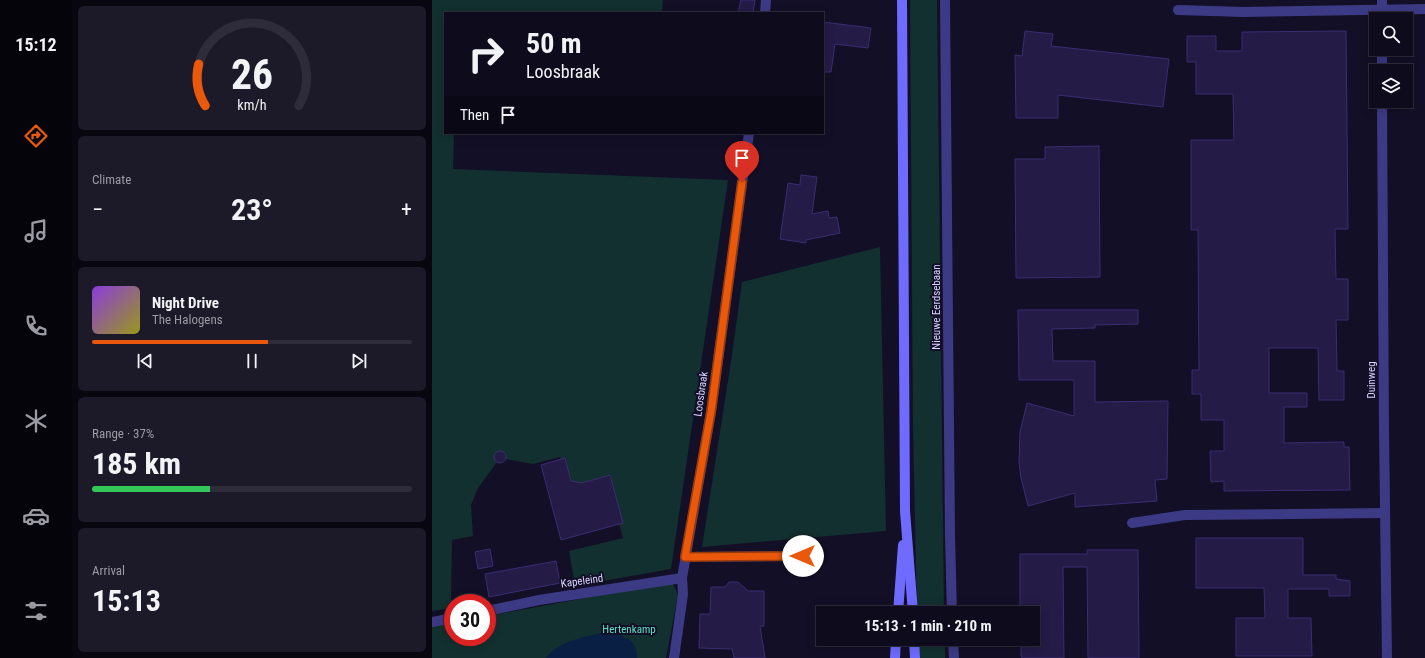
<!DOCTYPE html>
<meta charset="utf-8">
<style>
:root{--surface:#0e0b1c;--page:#1c1929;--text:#f1f3f6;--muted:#9b9ba3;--line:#2e2b3b;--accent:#ea580c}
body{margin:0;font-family:"Roboto Condensed",sans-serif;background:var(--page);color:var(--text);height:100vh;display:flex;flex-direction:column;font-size:15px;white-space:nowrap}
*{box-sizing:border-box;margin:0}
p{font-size:13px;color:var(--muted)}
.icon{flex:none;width:22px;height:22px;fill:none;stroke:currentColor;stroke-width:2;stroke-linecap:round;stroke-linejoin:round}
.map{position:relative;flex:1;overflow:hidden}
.drawer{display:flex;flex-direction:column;gap:6px;padding:6px;background:#08060f;width:360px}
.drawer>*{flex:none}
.banner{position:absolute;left:12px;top:12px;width:380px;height:122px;border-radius:0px;box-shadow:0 2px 10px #0003,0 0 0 1px var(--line);background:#0e0b1c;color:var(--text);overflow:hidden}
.tools{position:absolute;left:937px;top:12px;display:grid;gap:8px}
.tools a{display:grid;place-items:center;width:44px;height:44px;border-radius:0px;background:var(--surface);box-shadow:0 2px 10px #0003,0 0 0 1px var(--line);font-size:20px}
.speed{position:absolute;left:12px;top:594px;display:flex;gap:8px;font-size:20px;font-weight:700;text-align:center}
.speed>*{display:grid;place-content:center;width:52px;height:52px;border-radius:50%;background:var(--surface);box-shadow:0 2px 10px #0003,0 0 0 1px var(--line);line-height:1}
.speed .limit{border:6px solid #d22;background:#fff;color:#111}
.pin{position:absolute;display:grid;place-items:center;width:34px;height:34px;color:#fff;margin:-41px -17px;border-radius:50% 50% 50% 0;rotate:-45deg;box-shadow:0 0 4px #0007}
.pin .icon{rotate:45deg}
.me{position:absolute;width:44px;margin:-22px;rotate:270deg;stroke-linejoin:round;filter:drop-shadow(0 0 3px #0008)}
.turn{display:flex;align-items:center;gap:14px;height:84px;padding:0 16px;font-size:18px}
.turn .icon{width:52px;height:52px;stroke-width:2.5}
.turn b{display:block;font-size:28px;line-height:34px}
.then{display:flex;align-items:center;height:38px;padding:0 16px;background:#0003;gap:8px;font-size:15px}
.big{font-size:30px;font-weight:700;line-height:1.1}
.drawer .card{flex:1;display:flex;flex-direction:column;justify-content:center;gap:6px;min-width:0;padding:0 14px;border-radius:6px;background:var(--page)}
.drawer .dial{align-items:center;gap:0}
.dial svg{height:104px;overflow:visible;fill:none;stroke:var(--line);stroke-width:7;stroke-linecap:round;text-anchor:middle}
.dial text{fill:var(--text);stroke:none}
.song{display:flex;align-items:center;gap:12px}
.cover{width:48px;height:48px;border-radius:6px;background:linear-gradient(135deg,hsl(270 70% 55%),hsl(60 70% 35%))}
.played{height:4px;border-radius:2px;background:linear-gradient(90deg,var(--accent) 55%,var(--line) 55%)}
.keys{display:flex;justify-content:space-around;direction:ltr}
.heat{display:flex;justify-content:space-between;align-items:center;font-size:22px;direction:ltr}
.charge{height:6px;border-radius:3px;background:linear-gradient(90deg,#34c759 37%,var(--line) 0)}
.trip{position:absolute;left:384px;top:606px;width:224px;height:40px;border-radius:0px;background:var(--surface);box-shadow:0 2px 10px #0003,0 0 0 1px var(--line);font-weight:700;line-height:40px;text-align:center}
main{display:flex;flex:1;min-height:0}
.menu{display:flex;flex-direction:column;width:72px;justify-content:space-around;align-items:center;background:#06040b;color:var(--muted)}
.menu .icon{width:28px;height:28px}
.menu .current{color:var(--accent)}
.menu b{font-size:18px;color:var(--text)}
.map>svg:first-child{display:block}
.green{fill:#12302f}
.water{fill:#0a1f44}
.building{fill:#241b47;stroke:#3b2d73}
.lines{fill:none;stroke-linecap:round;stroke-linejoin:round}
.street{stroke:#3d3a85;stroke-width:10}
.secondary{stroke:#6f6bff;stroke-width:10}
.route-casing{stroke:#983908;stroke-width:10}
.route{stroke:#ea580c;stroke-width:7}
.labels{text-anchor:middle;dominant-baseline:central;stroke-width:4;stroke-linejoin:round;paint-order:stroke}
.street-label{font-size:11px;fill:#d9d4ff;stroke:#130f26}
.park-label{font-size:11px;fill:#5fe0c0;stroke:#130f26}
</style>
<main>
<nav class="menu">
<b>15:12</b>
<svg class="icon current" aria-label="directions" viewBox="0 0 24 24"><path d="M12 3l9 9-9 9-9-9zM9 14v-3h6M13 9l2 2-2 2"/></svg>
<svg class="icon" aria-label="music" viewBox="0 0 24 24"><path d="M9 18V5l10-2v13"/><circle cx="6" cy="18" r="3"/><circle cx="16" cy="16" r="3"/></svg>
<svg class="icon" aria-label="phone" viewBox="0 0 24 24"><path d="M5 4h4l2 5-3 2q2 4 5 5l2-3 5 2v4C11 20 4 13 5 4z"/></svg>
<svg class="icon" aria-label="climate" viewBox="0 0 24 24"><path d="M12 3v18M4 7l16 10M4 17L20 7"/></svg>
<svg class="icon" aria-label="car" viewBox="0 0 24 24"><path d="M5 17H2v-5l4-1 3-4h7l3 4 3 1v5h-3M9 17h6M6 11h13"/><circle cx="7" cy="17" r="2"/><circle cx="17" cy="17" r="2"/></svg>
<svg class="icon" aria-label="filters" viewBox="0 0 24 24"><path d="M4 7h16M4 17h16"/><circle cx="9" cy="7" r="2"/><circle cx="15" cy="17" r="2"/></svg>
</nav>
<section class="drawer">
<div class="card dial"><svg viewBox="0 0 100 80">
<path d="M14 69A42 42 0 1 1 86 69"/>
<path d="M14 69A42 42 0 0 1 9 37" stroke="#ea580c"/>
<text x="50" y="56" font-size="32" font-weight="700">26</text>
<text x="50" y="72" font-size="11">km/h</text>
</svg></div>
<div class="card"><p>Climate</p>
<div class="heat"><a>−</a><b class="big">23°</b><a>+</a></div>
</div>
<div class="card">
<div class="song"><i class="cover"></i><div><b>Night Drive</b><p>The Halogens</p></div></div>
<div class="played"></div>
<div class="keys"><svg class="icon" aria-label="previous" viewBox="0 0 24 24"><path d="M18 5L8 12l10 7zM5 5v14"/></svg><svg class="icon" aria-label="pause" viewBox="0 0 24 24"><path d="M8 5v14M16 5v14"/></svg><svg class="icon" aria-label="next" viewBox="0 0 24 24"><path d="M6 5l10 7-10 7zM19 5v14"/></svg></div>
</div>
<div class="card"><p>Range · 37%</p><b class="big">185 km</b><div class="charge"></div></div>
<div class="card"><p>Arrival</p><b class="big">15:13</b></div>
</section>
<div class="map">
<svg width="993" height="658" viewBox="0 0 993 658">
<rect width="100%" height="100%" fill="#130f26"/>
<g class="green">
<path d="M0 0H231L230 13H13V133H22L21 169 296 180 239 569 143 586 137 551 191 538 176 484 136 494 128 457 101 464 68 458 46 488 39 505 41 536 20 540 19 599 22 603 21 608 0 611Z"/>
<path d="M478 0H505L512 613H485L481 427Z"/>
<path d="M448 247 454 531 270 547 300 355 310 282Z"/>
<path d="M231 584H241L246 595 234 658H0V626L21 622V637H55V616Z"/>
<path d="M486 639H513V658H487Z"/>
</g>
<path class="water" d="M169 633C186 634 206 636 205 658H114C125 642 151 637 169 633Z"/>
<g class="building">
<path d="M309 0H323L321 13H306Z"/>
<path d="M391 22 439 28 436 48 403 44 399 72H391Z"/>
<path d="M593 31 621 34 619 46 737 59 731 107 626 95V118H584L583 55 590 56Z"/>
<path d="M914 31 916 229H903L904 279H916V320H904L905 371H912V400H887L886 348H837V393H875V407H852V443L912 442V447H917L918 490 792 491V481L779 482 778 451H792V420H769V394H760V370H767L766 230H759V140H802L801 94H764V62H755V36H784V51H810V32Z"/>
<path d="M667 146 668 277 584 278 583 159H613V147Z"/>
<path d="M369 175 385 177 380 214 396 211 397 218 405 217 408 233 374 240V243L348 239 356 183 368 185Z"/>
<path d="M586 310H706V324L663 325V328L620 329 621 361H663V402L736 401 735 479 723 480 725 501 643 507V493L596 506 589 478 587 463 588 432 595 403 642 416V380H587Z"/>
<circle cx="68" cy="457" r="6"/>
<path d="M133 458 139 481 150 483 178 475 191 523 129 540 109 465Z"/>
<path d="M764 538H871V575H904V579L918 581V596H897V589H856V618H879L880 656H804V618H833L832 588H764Z"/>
<path d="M58 549 61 566 46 569 43 552Z"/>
<path d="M655 550H706L707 658H656L655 567H631L632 658H590L589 656V639H601V608H588V554H655Z"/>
<path d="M124 561 128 583 57 597 53 574Z"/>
<path d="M297 582H306L316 591H332V626H328L333 658H302L300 649 267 648 268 614H278L279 587H293Z"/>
</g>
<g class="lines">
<g class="street">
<path d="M513 0 518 535 520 613"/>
<path d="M950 0V19"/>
<path d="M746 10 812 12 993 9"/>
<path d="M333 13 334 0"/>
<path d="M950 49V71"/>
<path d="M950 101 952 431 955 658"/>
<path d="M700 523 753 515 953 513"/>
<path d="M253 557 371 556"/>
<path d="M55 611 107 600 250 578"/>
<path d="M0 622 21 618"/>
<path d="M521 639 522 658"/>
<path d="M242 658 251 594 250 578 279 412 317 133"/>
</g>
<g class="secondary">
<path d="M470 0 473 511 481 613"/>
<path d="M466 613 471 545"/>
<path d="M482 639 483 658"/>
<path d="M463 658 464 639"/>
</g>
</g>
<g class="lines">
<g class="route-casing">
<path id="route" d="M310 182 279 412 253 557 371 556"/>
</g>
<use href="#route" class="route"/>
</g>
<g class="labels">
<g class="street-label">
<text transform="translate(504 307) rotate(-90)">Nieuwe Eerdsebaan</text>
<text transform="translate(939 380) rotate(-90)">Duinweg</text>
<text transform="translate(269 394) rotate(-82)">Loosbraak</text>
<text transform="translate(150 581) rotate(-8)">Kapeleind</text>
</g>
<g class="park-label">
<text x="197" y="629">Hertenkamp</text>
</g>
</g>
</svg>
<div class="tools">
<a><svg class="icon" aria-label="search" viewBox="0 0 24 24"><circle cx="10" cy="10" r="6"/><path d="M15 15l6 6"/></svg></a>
<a><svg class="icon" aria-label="layers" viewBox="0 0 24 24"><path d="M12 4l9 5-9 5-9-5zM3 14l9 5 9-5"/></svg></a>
</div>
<div class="speed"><div class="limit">30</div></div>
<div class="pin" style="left:310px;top:182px;background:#d93025"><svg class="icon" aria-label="arrive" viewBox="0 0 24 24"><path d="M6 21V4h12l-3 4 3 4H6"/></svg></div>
<svg class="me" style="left:371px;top:556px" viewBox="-20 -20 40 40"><circle r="19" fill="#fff"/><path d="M0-13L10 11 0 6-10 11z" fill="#ea580c"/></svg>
<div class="trip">15:13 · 1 min · 210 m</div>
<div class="banner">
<div class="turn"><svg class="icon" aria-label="right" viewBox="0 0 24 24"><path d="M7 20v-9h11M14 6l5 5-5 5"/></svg><div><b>50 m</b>Loosbraak</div></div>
<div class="then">Then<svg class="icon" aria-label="arrive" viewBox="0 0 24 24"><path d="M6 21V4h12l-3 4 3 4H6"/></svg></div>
</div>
</div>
</main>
